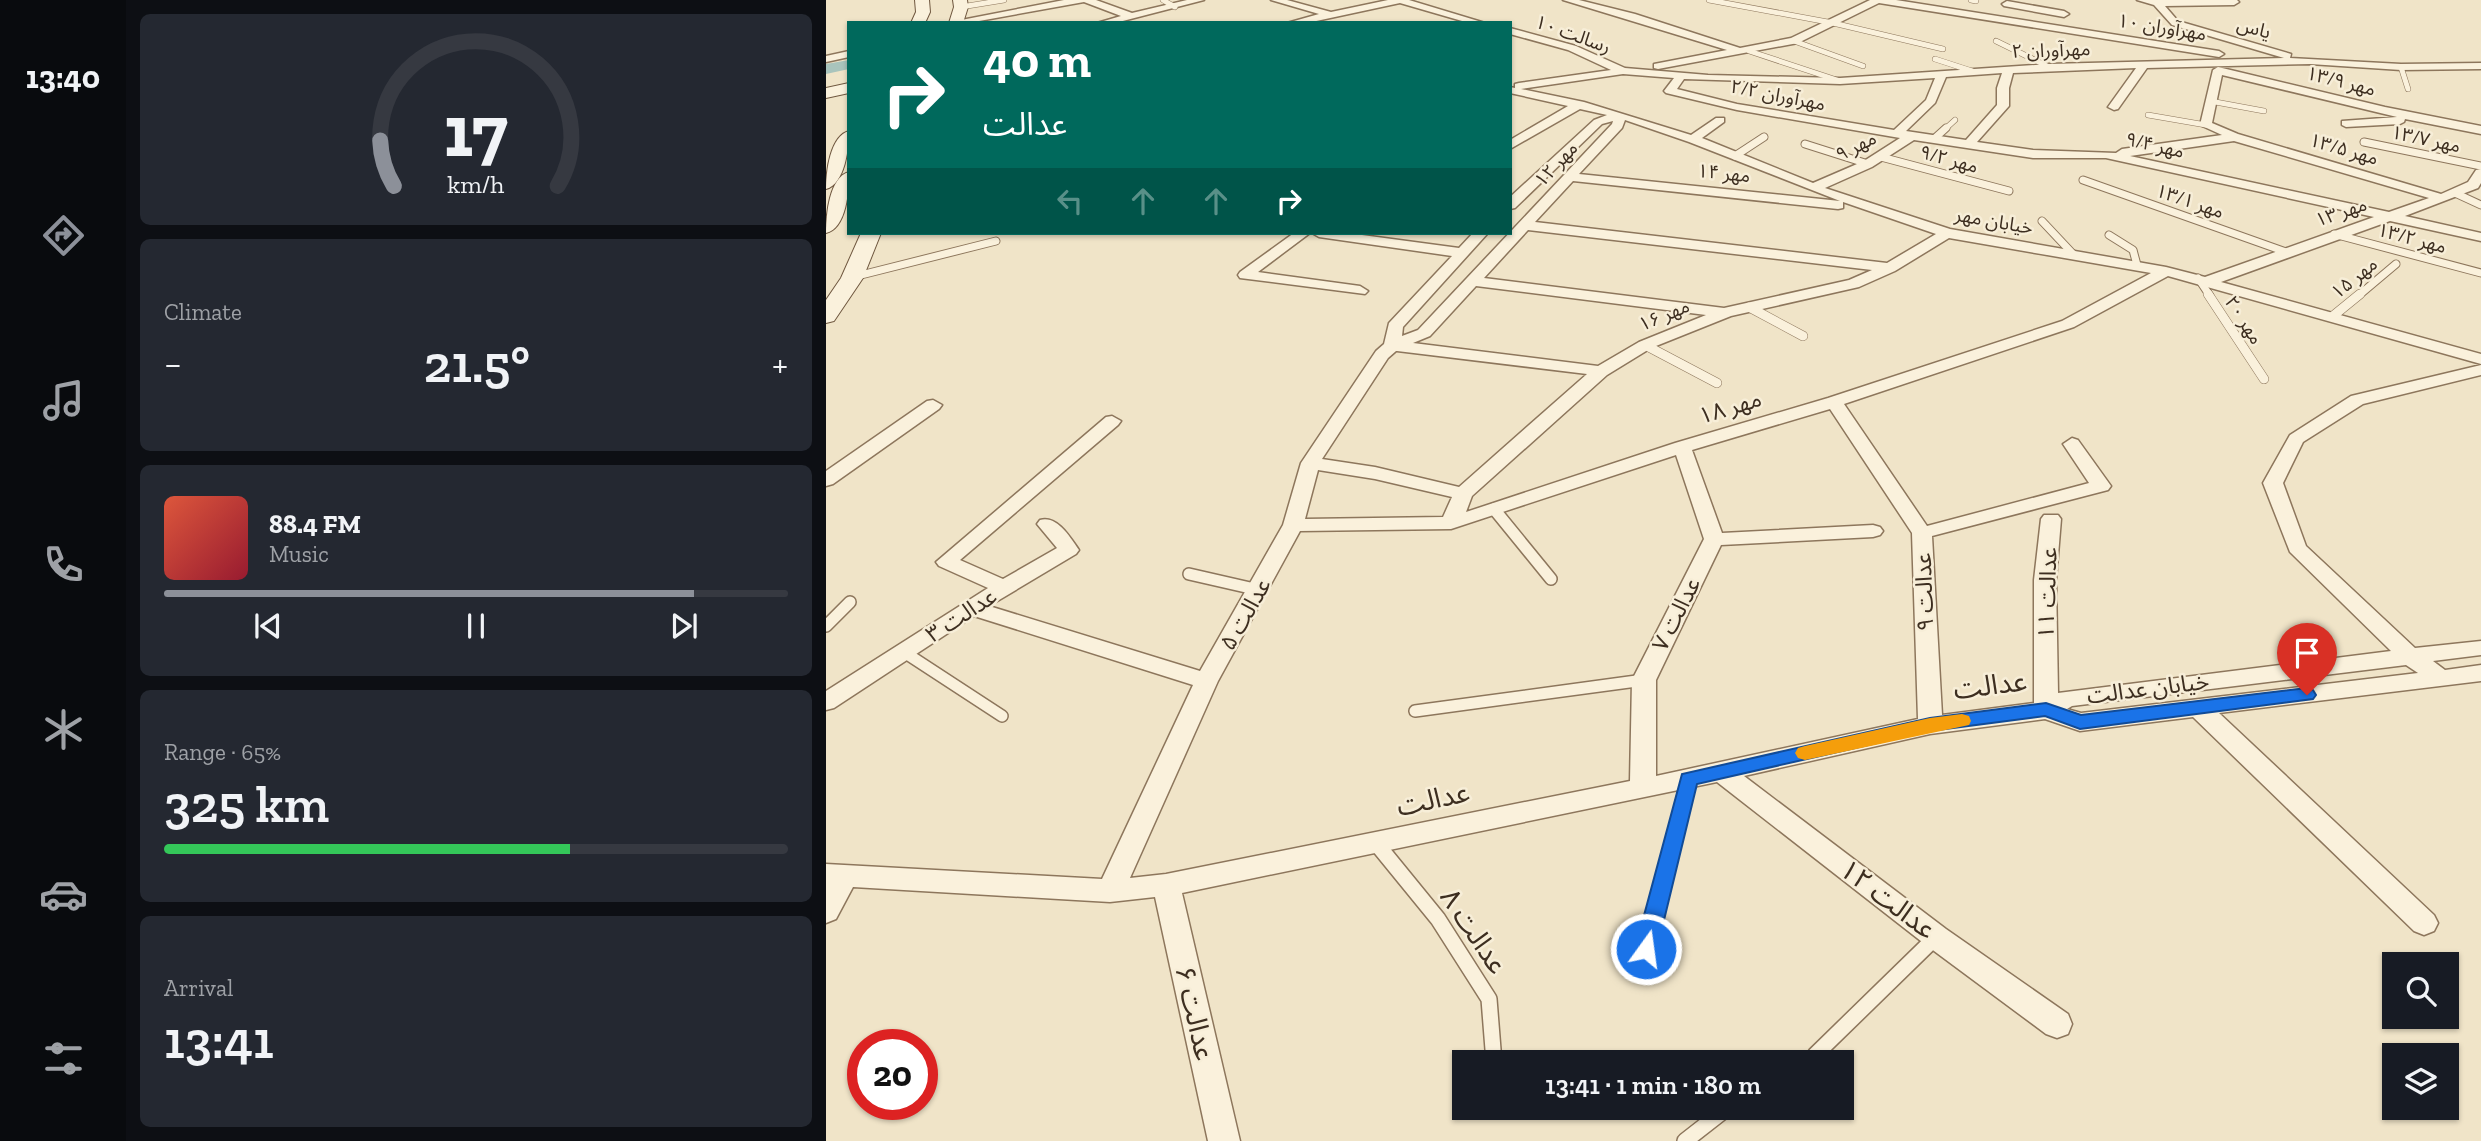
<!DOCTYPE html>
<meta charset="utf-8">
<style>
:root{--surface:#171b24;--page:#242831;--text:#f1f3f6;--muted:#9ea1a6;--line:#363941;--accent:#8c9099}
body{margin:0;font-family:"Zilla Slab","Noto Sans Arabic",serif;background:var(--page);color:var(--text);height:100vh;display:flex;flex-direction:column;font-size:26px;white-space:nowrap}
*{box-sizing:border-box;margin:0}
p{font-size:23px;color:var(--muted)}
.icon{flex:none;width:38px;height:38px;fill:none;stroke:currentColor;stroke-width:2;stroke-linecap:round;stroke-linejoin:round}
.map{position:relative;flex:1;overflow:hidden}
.details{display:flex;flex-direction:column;gap:14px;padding:14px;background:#0d0f14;width:700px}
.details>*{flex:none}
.hud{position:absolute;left:21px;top:21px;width:665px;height:214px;border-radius:0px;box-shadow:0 2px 5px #0004;background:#00695c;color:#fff;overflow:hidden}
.buttons{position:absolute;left:1556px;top:952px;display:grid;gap:14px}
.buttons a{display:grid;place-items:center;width:77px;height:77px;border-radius:0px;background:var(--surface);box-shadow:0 2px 5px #0004;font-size:35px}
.speed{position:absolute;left:21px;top:1029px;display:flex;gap:14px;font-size:35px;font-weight:700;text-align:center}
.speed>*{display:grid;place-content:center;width:91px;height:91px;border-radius:50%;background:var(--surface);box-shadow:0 2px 5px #0004;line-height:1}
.speed .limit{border:10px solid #d22;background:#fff;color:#111}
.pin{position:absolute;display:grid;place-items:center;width:60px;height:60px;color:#fff;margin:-72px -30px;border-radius:50% 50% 50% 0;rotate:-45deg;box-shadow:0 0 7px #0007}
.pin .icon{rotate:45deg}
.me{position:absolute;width:77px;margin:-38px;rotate:14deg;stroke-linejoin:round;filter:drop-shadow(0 0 5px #0008)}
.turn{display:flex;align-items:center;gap:24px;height:147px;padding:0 21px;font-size:32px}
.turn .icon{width:91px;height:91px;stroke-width:2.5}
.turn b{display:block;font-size:49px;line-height:60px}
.lanes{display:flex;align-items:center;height:66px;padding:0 21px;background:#0003;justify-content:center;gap:35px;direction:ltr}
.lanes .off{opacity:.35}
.big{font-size:52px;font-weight:600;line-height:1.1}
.details .widget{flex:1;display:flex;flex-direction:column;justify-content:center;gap:10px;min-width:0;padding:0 24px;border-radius:10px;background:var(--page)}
.details .dial{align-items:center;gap:0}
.dial svg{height:182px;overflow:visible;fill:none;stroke:var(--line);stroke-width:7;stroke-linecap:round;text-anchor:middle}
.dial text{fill:var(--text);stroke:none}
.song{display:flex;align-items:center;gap:21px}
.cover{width:84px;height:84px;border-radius:10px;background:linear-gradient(135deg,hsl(10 70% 55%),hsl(350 70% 35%))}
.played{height:7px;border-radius:4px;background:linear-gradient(90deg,var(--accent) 85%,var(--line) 85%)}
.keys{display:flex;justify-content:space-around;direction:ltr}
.heat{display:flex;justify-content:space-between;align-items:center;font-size:38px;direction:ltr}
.charge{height:10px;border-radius:5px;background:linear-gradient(90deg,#34c759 65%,var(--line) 0)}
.trip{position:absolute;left:626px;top:1050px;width:402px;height:70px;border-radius:0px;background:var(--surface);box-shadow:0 2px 5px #0004;font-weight:600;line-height:70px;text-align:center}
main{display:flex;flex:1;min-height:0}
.dock{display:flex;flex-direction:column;width:126px;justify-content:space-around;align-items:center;background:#090b0e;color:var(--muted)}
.dock .icon{width:49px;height:49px}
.dock .active{color:var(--accent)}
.dock b{font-size:32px;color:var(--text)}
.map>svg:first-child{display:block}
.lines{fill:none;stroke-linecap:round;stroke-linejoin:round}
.canal{fill:#a9c4bc;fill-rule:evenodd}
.lane-far4-casing{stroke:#8d765c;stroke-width:6}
.lane-far3-casing{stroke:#8d765c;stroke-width:9}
.lane-far2-casing{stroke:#8d765c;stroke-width:10}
.lane-far1-casing{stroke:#8d765c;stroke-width:14}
.lane-casing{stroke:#8d765c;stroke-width:18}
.street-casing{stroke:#8d765c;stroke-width:3}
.secondary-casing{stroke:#6f573f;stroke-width:2}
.lane-far4{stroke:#faf1dc;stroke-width:5}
.lane-far3{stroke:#faf1dc;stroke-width:7}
.lane-far2{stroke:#faf1dc;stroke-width:9}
.lane-far1{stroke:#faf1dc;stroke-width:11}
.lane{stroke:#faf1dc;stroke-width:15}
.street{fill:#faf1dc;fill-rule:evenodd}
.secondary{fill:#faf1dc;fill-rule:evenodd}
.route{fill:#1a73e8;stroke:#114b97;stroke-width:2}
.slow{fill:#f59e0b}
.labels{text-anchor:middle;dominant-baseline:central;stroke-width:5;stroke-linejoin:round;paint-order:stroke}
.far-street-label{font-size:19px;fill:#3d2e20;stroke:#f7eed8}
.street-label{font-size:23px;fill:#3d2e20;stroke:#f7eed8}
.near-street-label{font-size:28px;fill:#3d2e20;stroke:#f7eed8}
</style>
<main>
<nav class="dock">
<b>13:40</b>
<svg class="icon active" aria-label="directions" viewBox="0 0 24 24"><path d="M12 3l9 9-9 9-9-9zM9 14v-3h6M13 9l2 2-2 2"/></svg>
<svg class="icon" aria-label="music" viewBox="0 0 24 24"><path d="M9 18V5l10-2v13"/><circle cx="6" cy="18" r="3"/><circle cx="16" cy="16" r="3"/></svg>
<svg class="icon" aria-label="phone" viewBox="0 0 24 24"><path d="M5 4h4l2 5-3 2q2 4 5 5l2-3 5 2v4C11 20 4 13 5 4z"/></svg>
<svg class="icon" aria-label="climate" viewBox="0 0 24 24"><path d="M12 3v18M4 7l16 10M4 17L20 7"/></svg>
<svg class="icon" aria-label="car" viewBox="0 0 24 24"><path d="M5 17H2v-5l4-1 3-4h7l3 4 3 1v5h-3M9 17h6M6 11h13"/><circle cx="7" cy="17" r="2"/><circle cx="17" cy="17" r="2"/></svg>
<svg class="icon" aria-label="filters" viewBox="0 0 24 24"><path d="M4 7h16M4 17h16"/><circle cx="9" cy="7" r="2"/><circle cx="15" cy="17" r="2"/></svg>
</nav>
<section class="details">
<div class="widget dial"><svg viewBox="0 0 100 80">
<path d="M14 69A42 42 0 1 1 86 69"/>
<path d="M14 69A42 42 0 0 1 8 49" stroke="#8c9099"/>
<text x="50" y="56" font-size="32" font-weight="700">17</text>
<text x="50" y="72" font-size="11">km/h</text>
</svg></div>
<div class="widget"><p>Climate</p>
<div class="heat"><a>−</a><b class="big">21.5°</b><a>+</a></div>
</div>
<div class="widget">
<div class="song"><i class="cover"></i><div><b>88.4 FM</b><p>Music</p></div></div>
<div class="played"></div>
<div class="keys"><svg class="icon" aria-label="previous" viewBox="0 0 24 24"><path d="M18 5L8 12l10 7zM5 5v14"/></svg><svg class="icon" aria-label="pause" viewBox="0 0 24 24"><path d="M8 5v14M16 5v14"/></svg><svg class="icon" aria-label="next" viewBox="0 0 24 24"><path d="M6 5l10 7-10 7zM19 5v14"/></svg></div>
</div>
<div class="widget"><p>Range · 65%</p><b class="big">325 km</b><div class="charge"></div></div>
<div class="widget"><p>Arrival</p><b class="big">13:41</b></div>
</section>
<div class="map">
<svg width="1655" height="1141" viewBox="0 0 1655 1141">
<rect width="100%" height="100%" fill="#f0e4c8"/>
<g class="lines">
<path class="canal" d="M23 60V69L0 74V64Z"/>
<g class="lane-far4-casing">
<g id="lane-far4">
<path d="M337 0 349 7"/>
<path d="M883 0 1007 23 1117 49"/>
<path d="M1145 0 1150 1"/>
<path d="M135 7 178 0"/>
<path d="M968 41 1037 66"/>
<path d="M1170 41 1223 67"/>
<path d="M923 51 1014 81"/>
<path d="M1109 59 1146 71"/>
<path d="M1575 67 1582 89"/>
<path d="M1384 101 1438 111"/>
<path d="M1322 115 1380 125"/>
<path d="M1118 130 1129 120"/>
</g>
</g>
<g class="lane-far3-casing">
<g id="lane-far3">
<path d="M1109 138 1120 128"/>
<path d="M1538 142 1655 166"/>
<path d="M979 144 1042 164"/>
<path d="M909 156 938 137"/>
<path d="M1055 157 1183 191"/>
<path d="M1257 180 1460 252"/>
<path d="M1629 193 1655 205"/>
<path d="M1216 221 1247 254"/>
<path d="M1508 234 1655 273"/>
<path d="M1283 235 1307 250 1311 265"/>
<path d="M27 277 170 241"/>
<path d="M1372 278 1384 296"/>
<path d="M1532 296 1570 264"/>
</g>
</g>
<g class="lane-far2-casing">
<g id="lane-far2">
<path d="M1382 294 1438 379"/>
<path d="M923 307 977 336"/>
<path d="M1507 316 1534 294"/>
<path d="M819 345 891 383"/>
</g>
</g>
<g class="lane-far1-casing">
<g id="lane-far1">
<path d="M668 509 725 579"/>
<path d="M363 574 433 590"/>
<path d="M0 626 24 602"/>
<path d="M78 652 176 716"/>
<path d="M589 711 818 680"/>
<path d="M861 786 863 779"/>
</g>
</g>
<g class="lane-casing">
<g id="lane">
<path d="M550 843 612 919 663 999 668 1062"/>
<path d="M820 949 862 784"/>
<path d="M989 1055 1110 937"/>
<path d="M859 1141 900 1109"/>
</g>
</g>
<g class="street-casing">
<g id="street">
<path d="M238 0H270L306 13 361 0H378L289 23H271L295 16 258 2 142 23 125 22Z"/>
<path d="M445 0H461L505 12 562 0H583L659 23H643L574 3 481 23H461L493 14Z"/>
<path d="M737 0H753L809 14 914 48 965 38 1044 0H1070L1393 51 1398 54 1393 57 1053 3 972 43 832 69 828 68V64L901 50Z"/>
<path d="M1311 0H1411L1413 2 1408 5 1339 6 1352 21 1465 54 1464 58 1575 64 1655 63V69L1575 70 1484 64 1321 68 1292 109 1288 110 1282 107 1310 68 1187 73 1183 88V106L1151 142 1207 150 1290 153 1296 149 1396 135 1374 125 1387 70 1392 67 1559 107 1655 126V134L1579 119 1578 122 1574 124 1520 127 1516 125V121L1571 117 1396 75 1386 123 1412 134 1615 194 1642 182 1650 170 1655 169V183L1652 188 1579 216 1655 233V241L1564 221 1395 282 1655 354V364L1342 276 1248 327 1018 404 1101 526 1263 483 1237 444 1246 438 1252 440 1285 486 1282 490 1106 536 1116 715 1208 703V580L1215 519 1218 515H1232L1235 519 1230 580 1232 693 1565 651 1464 552 1437 483 1464 435 1525 396 1655 365V375L1537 404 1477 442 1457 483 1480 546 1589 648 1655 641V655L1607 661 1619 670 1655 665V681L1393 713 1608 915 1612 923 1608 931 1598 935 1588 931 1367 717 1254 731 1219 719 1104 734 918 776 1120 929 1242 1014 1246 1024 1242 1034 1231 1038 1220 1034 1100 945 891 782 356 893 414 1141H382L329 897 284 902 27 887 10 919 0 923V864L276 879 367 685 148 616 8 708 0 710V691L162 588 113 566 110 562 280 417 286 416 295 421 292 425 134 560 177 579 231 548 211 524 214 520C231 515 244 537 253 550L250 554 163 606 374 671 457 525 475 463 550 351 558 344 563 323 626 256 493 237 486 233H521L633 248 647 233H662L577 327 576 336 592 330 786 124 787 121 776 124 689 208 684 209V197L768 120 781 115 754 109 684 149V140L742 106 684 93V87L689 88V84L693 83 785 70 742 50 684 34V28L750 46 799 68 882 75 1014 78 1223 64 1458 58 1346 25 1328 5ZM1176 73 1171 88V105L1140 140 1080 131 1109 103 1120 77ZM797 74 848 78 838 91 840 93 911 110 1074 138 1038 161 987 183 876 138 898 122V118H890L865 135 758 102 695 89ZM1109 78 1100 100 1068 130 911 104 851 89 858 79 1014 84ZM799 120 863 142 1014 201 753 174 796 128ZM1088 140 1207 158H1280L1548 217 1379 277 1340 267 1124 229 999 188 1046 167ZM1408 141 1603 198 1563 212 1304 156ZM747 181 1012 209 1017 208V202L1110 234 1061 263 709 222ZM702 230 1046 270 1023 280 898 308 658 278ZM1123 238 1325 273 1236 321 1002 398 849 443 640 512 646 496 781 375 825 348 905 316 1033 287 1069 271ZM650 286 880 315 813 342 772 366 587 343 604 336ZM570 351H571L761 374 633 487 549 467 496 459 562 358ZM1004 409 1086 533 1092 719 830 776V680L895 545 1047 537 1054 535 1057 531 1054 527 1047 525 896 533 866 450ZM850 455 878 539 806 680 804 781 340 874 304 878 392 681 474 531 625 529ZM492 470 549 479 626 497 617 517 479 519ZM1580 665 1592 673 1255 713 1241 709 1246 706Z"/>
<path d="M1181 1 1238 11 1243 14 1238 17 1178 6 1176 4Z"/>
<path d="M23 51V57L0 62V56Z"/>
<path d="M468 233H484L432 272 534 286 542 291 539 294 414 278 412 275 414 272Z"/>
<path d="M107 400 116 405 113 409 7 484 0 486V471L101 401Z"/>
</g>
</g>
<g class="secondary-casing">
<g id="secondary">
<path d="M89 0H103L104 12 99 23H85L90 12Z"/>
<path d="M127 0H141L142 7 137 23H123L128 7Z"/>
<path d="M23 83V93L0 98V88Z"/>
<path d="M23 131C23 147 19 184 0 189 0 172 4 136 23 131Z"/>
<path d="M23 172C23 189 21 228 0 233 0 216 3 177 23 172Z"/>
<path d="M35 233H55L37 278 8 321 0 323V300L15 278Z"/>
</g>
</g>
<use href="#lane-far4" class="lane-far4"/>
<use href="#lane-far3" class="lane-far3"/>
<use href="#lane-far2" class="lane-far2"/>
<use href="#lane-far1" class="lane-far1"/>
<use href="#lane" class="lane"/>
<use href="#street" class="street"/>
<use href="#secondary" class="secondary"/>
</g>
<path class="route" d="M1481 688 1487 690 1490 695 1487 699 1254 729 1219 716 1104 731 871 784 831 949 827 956 820 958 812 956 809 949 856 774 1104 718 1220 703 1255 715Z"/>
<path class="slow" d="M1136 714 1143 716 1145 721 1143 725 979 760 972 758 969 753 972 748 979 746 1104 718Z"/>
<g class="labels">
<g class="far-street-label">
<text transform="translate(1336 27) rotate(9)">مهرآوران ۱۰</text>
<text transform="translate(1428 28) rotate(15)">یاس</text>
<text transform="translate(747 34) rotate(20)">رسالت ۱۰</text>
<text transform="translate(1225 50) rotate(-2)">مهرآوران ۲</text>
<text transform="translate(1515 81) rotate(14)">مهر ۱۳/۹</text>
<text transform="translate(952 95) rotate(11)">مهرآوران ۲/۲</text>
<text transform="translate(1600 139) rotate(12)">مهر ۱۳/۷</text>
<text transform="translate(1329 145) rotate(13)">مهر ۹/۴</text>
<text transform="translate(1030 146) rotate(-27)">مهر ۹</text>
<text transform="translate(1518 149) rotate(16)">مهر ۱۳/۵</text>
<text transform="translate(1123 159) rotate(15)">مهر ۹/۲</text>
<text transform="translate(730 164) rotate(-47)">مهر ۱۲</text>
<text transform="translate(898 173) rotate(6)">مهر ۱۴</text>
<text transform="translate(1364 201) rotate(19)">مهر ۱۳/۱</text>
<text transform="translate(1515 212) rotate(-19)">مهر ۱۳</text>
<text transform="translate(1168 221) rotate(10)">خیابان مهر</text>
<text transform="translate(1586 238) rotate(15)">مهر ۱۳/۲</text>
<text transform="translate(1528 278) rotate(-39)">مهر ۱۵</text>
<text transform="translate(838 315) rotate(-23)">مهر ۱۶</text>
<text transform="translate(1418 320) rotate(57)">مهر ۲۰</text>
</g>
<g class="street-label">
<text transform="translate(904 407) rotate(-17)">مهر ۱۸</text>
<text transform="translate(1098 592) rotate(-92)">عدالت ۹</text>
<text transform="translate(1221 593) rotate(-88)">عدالت ۱۱</text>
<text transform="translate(419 614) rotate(-60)">عدالت ۵</text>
<text transform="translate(850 614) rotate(-63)">عدالت ۷</text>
<text transform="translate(135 615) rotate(-33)">عدالت ۳</text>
<text transform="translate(1322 688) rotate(-7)">خیابان عدالت</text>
</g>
<g class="near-street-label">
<text transform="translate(1164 685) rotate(-7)">عدالت</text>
<text transform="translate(607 799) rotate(-12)">عدالت</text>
<text transform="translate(1062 899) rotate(37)">عدالت ۱۲</text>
<text transform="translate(648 931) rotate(56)">عدالت ۸</text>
<text transform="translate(369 1013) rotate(77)">عدالت ۶</text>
</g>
</g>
</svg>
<div class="buttons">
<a><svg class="icon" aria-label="search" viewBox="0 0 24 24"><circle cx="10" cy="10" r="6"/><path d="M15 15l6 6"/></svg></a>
<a><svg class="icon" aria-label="layers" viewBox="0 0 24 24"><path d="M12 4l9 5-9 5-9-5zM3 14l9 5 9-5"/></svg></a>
</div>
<div class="speed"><div class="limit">20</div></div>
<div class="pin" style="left:1481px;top:695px;background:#d93025"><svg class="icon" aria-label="arrive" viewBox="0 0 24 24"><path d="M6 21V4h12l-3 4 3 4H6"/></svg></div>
<svg class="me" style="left:820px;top:949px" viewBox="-20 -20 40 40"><circle r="17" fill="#1a73e8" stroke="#fff" stroke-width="3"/><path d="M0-11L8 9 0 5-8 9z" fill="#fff"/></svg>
<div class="trip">13:41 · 1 min · 180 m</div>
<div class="hud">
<div class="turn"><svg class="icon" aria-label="right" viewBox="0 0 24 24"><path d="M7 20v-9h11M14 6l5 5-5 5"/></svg><div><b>40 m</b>عدالت</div></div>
<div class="lanes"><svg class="icon off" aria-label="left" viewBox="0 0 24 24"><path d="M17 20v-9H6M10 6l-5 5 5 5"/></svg><svg class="icon off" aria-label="ahead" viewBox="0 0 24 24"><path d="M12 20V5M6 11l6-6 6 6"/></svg><svg class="icon off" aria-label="ahead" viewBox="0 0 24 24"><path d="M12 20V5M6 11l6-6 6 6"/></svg><svg class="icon" aria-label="right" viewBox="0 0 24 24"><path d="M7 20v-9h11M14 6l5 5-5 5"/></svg></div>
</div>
</div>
</main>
